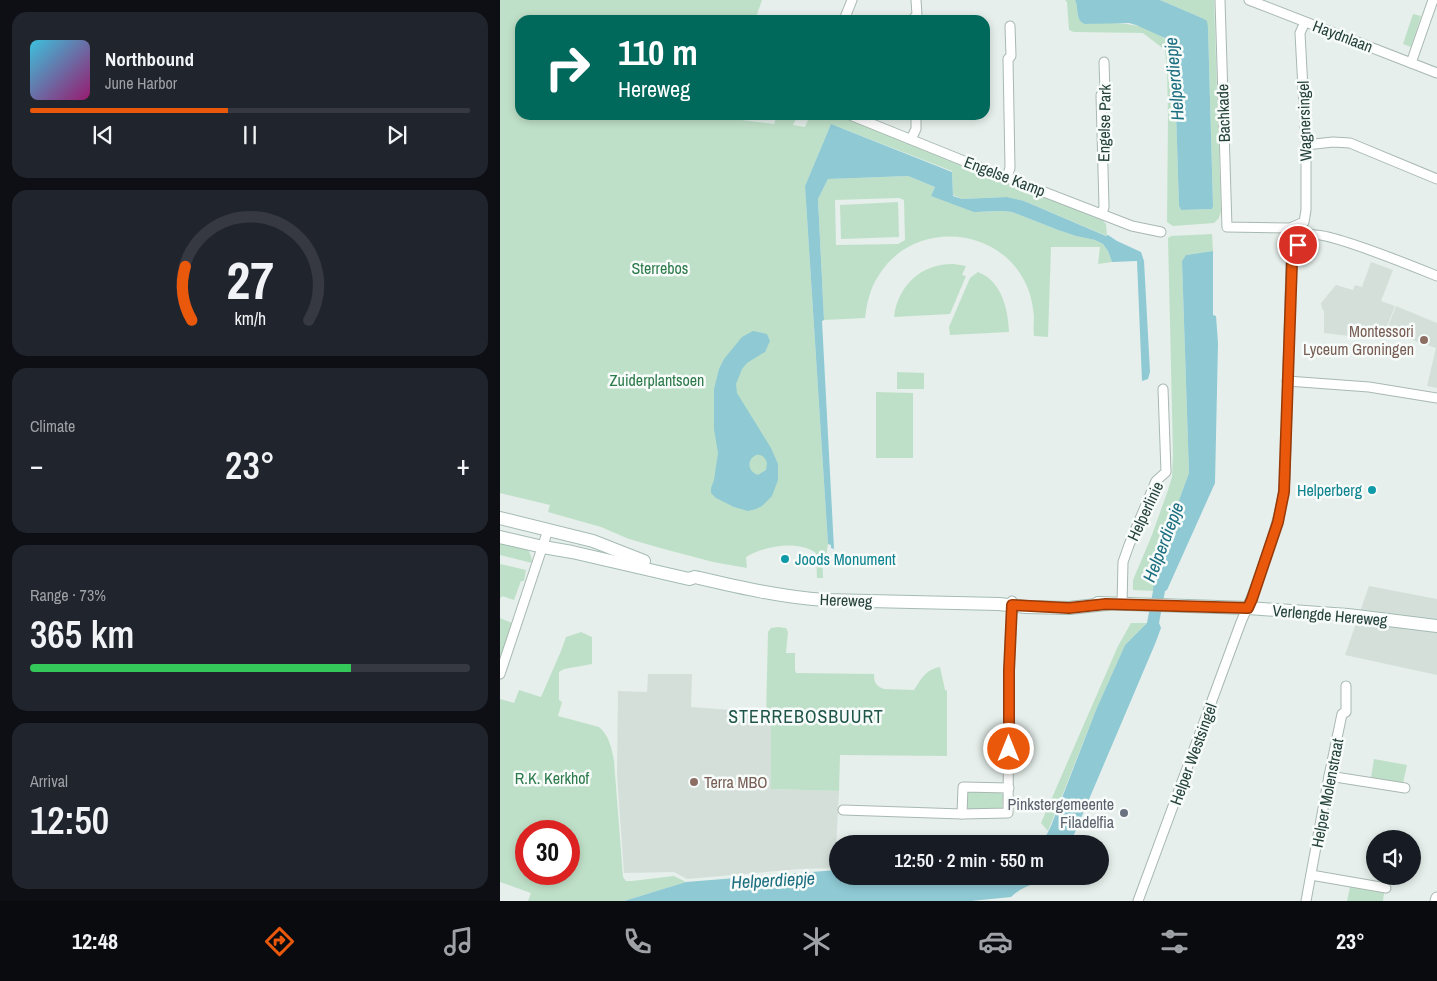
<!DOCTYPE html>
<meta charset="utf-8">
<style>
:root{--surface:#171b24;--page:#20242c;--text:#f1f3f6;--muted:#9ea1a6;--line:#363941;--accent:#ea580c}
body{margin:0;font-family:"Archivo Narrow",sans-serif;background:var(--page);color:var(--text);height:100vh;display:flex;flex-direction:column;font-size:19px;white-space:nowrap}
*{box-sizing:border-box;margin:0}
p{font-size:16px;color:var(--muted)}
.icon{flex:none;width:28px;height:28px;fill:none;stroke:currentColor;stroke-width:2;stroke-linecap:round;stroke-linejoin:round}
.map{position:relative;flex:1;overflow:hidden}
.panel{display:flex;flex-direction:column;gap:12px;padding:12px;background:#0d0f14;width:500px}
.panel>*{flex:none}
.guide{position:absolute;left:15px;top:15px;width:475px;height:105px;border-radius:15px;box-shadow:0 2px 8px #0003;background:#00695c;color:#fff;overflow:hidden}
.fabs{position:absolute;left:866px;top:830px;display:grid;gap:10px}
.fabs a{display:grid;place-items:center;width:55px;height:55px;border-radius:50%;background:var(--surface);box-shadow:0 2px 8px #0003;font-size:25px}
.speed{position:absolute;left:15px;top:820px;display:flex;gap:10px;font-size:25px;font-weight:700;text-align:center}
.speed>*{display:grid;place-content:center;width:65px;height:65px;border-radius:50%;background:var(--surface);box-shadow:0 2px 8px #0003;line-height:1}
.speed .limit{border:8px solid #d22;background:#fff;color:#111}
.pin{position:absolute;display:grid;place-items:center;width:42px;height:42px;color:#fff;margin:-21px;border:2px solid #fff;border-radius:50%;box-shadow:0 1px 5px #0007}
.me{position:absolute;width:55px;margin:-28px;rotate:0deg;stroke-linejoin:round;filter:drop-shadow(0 0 4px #0008)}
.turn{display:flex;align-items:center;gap:18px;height:105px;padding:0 20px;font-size:22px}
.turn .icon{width:65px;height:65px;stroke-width:2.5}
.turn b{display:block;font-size:35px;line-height:42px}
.big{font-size:38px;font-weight:600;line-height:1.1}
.panel .widget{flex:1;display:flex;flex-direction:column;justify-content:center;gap:8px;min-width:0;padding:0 18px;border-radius:15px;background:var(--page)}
.panel .dial{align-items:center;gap:0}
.dial svg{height:130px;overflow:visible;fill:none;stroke:var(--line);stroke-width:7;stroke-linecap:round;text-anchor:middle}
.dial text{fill:var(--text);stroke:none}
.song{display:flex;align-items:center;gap:15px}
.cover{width:60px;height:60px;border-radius:8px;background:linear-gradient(135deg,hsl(190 70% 55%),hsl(320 70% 35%))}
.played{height:5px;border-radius:2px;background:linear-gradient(90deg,var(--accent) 45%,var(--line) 45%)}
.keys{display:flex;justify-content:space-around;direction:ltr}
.heat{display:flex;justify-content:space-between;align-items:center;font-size:28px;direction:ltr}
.charge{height:8px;border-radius:4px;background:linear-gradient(90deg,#34c759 73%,var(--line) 0)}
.trip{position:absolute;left:329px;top:835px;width:280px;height:50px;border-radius:25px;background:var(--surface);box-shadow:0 2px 8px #0003;font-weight:600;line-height:50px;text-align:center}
.tabs{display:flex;height:80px;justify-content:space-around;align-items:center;background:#090b0e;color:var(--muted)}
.tabs .icon{width:35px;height:35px}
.tabs .current{color:var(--accent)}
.tabs b{font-size:22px;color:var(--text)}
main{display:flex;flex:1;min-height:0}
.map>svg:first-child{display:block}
.built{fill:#d4dfda}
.green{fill:#bfe0c8;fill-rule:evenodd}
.water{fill:#8ec9d4;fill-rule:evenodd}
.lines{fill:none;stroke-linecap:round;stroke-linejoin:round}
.minor-casing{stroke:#a8b8b2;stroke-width:11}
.tertiary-casing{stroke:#a8b8b2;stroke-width:13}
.secondary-casing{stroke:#a4bbb3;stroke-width:14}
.minor{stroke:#fff;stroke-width:9}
.tertiary{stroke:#fff;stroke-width:11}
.secondary{stroke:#fff;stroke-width:12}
.route-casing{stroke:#983908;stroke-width:12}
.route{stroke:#ea580c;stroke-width:9}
.education-dot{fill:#8d6e63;stroke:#f7fbf9;stroke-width:2}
.culture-dot{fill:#0f9aa8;stroke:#f7fbf9;stroke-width:2}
.worship-dot{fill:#6b7280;stroke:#f7fbf9;stroke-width:2}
.labels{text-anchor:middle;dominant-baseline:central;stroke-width:5;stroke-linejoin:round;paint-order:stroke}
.street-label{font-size:16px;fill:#24423a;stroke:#f7fbf9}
.park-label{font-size:16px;fill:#2d7a4b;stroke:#f7fbf9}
.education-label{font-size:16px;fill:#785e54;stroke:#f7fbf9;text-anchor:end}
.culture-label{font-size:16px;fill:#0d838f;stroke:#f7fbf9;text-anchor:end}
.worship-label{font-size:16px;fill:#5b616d;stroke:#f7fbf9;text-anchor:end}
.water-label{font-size:18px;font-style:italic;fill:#1c6f80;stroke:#f7fbf9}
.neighbourhood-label{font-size:18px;letter-spacing:1px;fill:#1f5548;stroke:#f7fbf9}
</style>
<main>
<section class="panel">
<div class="widget">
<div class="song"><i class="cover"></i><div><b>Northbound</b><p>June Harbor</p></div></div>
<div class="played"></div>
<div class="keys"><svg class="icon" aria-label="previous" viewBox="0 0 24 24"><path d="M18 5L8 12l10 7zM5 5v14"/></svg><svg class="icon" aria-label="pause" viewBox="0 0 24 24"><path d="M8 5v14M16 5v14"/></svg><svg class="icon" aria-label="next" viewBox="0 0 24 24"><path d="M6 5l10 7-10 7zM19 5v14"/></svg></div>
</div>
<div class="widget dial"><svg viewBox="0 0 100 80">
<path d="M14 69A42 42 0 1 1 86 69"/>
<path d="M14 69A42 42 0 0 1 10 36" stroke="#ea580c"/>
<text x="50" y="56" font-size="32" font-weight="700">27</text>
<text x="50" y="72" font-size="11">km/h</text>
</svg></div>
<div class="widget"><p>Climate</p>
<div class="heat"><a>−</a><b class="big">23°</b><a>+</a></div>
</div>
<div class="widget"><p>Range · 73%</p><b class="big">365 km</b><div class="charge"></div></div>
<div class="widget"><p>Arrival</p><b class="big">12:50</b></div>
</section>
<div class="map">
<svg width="937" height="901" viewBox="0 0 937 901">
<rect width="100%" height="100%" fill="#e6efeb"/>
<g class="built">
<path d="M871 262 893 270 881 301 895 306 885 331 875 330 867 338 824 333V311L822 309 821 303 836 285 853 290 855 285 862 287Z"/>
<path d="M896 306 937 323V388L927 386 936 348 886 331Z"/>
<path d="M869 586 937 599V675L845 655Z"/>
<path d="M148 674H192L191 707 271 713V789L339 791 335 868 300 869 187 879 174 872 124 873 117 775 118 691 147 692Z"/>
</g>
<g class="green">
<path d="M0 0H262L255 20H20V115H233V119L274 124 277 115H298L293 125 305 127 310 115H339L602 220 606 224 607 236 524 201 507 197 462 199 453 195 452 171 331 124 305 186 328 544 326 556H322L323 578H317L316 553C298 540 264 546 246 557L247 568 213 562 164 549 129 539 101 527 48 512 50 505 0 493Z"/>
<path d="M565 0H575C579 8 575 21 586 24 614 21 657 22 674 49L679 206 681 210 711 209 713 206 708 28 702 18 660 0H714L721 211 719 218 714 223 673 226 667 222 668 116 667 69 665 50 643 33 574 32 569 30 567 2Z"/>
<path d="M913 14 921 16 911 47 903 44Z"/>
<path d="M408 176 435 187 431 196 482 212 502 211 512 212 558 230 576 236 595 240 603 244 608 251 612 262 598 264 600 247H551L548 337 534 336C533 329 534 323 534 317 533 304 530 291 524 280 495 225 412 221 379 275 370 288 367 303 365 318L324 320 318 199 328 179ZM399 198 404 200 405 240 398 244 336 245 335 200Z"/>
<path d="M398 202 399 237 341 239 340 205Z"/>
<path d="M712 234 713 251 686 255 682 261 689 473 654 568 653 591 633 590V580L652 535 668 490 672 477 673 453 668 238 671 236Z"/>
<path d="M454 264 466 266 462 275 466 276 450 314 394 317C398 285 422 263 454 264Z"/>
<path d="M478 272C502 281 508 310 509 332L450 335 449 327 470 278Z"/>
<path d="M397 372 424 373V389H397Z"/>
<path d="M376 392 413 393V458H376Z"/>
<path d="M0 540C15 543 32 544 32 563L0 555Z"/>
<path d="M0 564 26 570 24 581H21L14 600 2 596 0 599Z"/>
<path d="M0 618 12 623 0 661Z"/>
<path d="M631 623H647L625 645 596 710 548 831 541 823 618 646Z"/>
<path d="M278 627 286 628 288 632 286 653H295V670L296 673 374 674C374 683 376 686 384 689L414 690C422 678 425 670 440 667L445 690 447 691V756L340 755 339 791 271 789V719L266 718 268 632 271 628Z"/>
<path d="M81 632 92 637V664L64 669 59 672V700L62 702 58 716 99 727C109 735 112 749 114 761L123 877 126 881H132L174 876 186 882 124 901H28L31 893 0 882V699L14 703 19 690 41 697 61 651 66 637ZM26 831H69V874H26Z"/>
<path d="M874 759 907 765 903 783 871 778Z"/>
<path d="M469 790 499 791 503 795 502 809 467 810 464 807 467 792Z"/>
<path d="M850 887 884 893 883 901H847Z"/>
</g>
<g class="water">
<path d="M575 0H660L702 18 707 21 708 28 713 206 712 209 681 210 679 206 674 49 665 38 636 25 629 23 585 24C575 21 579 8 575 0Z"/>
<path d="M331 124 452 172 453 196 462 199 507 197 524 201 606 236 608 235 617 241 641 252 644 261 650 372 648 379 642 381 637 261 612 262 608 251 603 244 595 240 576 236 558 230 512 212 502 211 474 212 431 196 435 187 408 176 328 179 318 199 324 320 322 321 334 549 331 548V545L328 544 305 186Z"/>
<path d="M713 251V315L716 316 718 343 715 483 667 590 665 591 659 623 661 628 655 644 570 844H542L551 826 596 710 625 645 647 623 653 591 654 568 689 473 682 261 686 255Z"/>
<path d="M253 331 267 334 270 341 265 352 247 363 242 369 236 384 237 393 271 448 278 464V480L272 496 262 506 256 509 248 511 234 507 216 498 211 493V488L214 480 218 453 214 429V389L219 369 224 359 242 337ZM256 455C262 454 265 457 267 463L266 470 258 475C248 472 246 460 256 455Z"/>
<path d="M337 870 338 876H557C551 884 542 882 533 884 525 887 517 891 511 897L471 901H124L186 882Z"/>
</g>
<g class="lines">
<g class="minor-casing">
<g id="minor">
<path d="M720 0 727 227 790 228 804 222 806 210V145L800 33 805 22"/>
<path d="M749 0 937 73"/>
<path d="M344 20 352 0"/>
<path d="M414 20V18L417 15 416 0"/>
<path d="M911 63 933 0"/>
<path d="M350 115 469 163 632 226 661 232"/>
<path d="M411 139 416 129V115"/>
<path d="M806 145 833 142 850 143 937 179"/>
<path d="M507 177 510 168 508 59 511 56 510 26"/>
<path d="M602 214 604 207 601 95 605 92 604 62"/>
<path d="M787 381 869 387 937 398"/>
<path d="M622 604 623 562 629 545 656 481 666 472 663 389"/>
<path d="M0 674 48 530"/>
<path d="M829 776 905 788"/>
<path d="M343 810 462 814 508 813 509 671 512 601"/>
<path d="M462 814 463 787 509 788"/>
<path d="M811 875 886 888"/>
<path d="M638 901 741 622C751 600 759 579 766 557 775 530 783 505 785 478L791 262C793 251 799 238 811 235 827 231 917 268 937 276"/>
<path d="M806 901 829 776 842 714 846 712V686"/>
</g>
</g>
<g class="tertiary-casing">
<path id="tertiary" d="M936 901 937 898"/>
</g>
<g class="secondary-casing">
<g id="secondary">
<path d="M0 518 93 541 144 561"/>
<path d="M0 537 43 547 72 552 189 579 195 577C238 587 280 597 325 600L499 604 526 607 569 608 606 604"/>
<path d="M598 603 748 608 848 615 937 626"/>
</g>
</g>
<use href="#minor" class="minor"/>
<use href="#tertiary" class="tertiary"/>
<use href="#secondary" class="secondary"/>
</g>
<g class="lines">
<g class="route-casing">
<path id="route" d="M509 749V671L512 605 569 608 606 604 748 608 752 599 778 522 784 492 792 262 794 252 798 245"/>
</g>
<use href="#route" class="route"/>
</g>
<g class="education-dot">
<circle cx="924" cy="340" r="5"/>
<circle cx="194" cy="782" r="5"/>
</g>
<g class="culture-dot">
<circle cx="872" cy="490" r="5"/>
<circle cx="285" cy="559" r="5"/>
</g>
<circle class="worship-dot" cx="624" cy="813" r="5"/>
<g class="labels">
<g class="street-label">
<text transform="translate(843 36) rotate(21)">Haydnlaan</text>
<text transform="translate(723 113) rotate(-92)">Bachkade</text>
<text transform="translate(804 121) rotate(-92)">Wagnersingel</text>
<text transform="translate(604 123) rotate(-89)">Engelse Park</text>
<text transform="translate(505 176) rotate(21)">Engelse Kamp</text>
<text transform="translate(645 511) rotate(-65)">Helperlinie</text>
<text transform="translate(346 600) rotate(2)">Hereweg</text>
<text transform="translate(830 615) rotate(5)">Verlengde Hereweg</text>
<text transform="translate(693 754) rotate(-70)">Helper Westsingel</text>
<text transform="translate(827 793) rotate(-79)">Helper Molenstraat</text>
</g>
<g class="park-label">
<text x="160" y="268">Sterrebos</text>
<text x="157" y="380">Zuiderplantsoen</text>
<text x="52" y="778">R.K. Kerkhof</text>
</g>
<g class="education-label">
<text x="914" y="331">Montessori<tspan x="914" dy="18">Lyceum Groningen</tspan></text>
<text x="204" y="782" text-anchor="start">Terra MBO</text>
</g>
<g class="culture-label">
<text x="862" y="490">Helperberg</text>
<text x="295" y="559" text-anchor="start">Joods Monument</text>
</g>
<g class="worship-label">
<text x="614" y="804">Pinkstergemeente<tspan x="614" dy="18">Filadelfia</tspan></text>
</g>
<g class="water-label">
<text transform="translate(674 79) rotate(-95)">Helperdiepje</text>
<text transform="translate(663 542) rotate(-69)">Helperdiepje</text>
<text transform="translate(273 880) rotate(-3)">Helperdiepje</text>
</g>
<g class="neighbourhood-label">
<text x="306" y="716">STERREBOSBUURT</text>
</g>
</g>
</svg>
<div class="fabs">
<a><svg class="icon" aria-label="sound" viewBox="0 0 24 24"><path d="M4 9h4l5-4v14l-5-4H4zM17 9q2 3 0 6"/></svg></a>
</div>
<div class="speed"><div class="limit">30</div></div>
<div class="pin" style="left:798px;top:245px;background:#d93025"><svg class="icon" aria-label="arrive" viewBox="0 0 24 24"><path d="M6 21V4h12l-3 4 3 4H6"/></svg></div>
<svg class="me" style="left:509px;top:749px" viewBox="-20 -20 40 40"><circle r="17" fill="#ea580c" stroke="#fff" stroke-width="3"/><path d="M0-11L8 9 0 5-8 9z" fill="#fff"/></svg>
<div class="trip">12:50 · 2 min · 550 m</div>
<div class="guide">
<div class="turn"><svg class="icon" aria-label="right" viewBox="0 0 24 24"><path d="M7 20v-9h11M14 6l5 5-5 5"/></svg><div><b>110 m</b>Hereweg</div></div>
</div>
</div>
</main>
<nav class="tabs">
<b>12:48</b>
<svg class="icon current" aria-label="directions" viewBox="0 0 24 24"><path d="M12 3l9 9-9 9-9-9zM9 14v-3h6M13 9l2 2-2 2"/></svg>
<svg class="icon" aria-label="music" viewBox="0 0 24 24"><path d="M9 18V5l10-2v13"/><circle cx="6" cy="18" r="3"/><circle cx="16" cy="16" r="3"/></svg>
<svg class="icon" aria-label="phone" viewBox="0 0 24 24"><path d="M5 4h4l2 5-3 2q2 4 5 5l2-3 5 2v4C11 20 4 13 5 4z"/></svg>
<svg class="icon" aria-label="climate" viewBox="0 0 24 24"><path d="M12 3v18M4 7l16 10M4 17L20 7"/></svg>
<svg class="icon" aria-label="car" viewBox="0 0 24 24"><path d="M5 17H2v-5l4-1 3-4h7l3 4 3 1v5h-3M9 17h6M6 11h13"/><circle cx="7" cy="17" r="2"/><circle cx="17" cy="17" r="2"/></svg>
<svg class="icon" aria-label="filters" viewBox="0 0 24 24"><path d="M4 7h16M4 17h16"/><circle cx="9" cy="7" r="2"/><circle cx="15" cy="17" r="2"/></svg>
<b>23°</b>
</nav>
